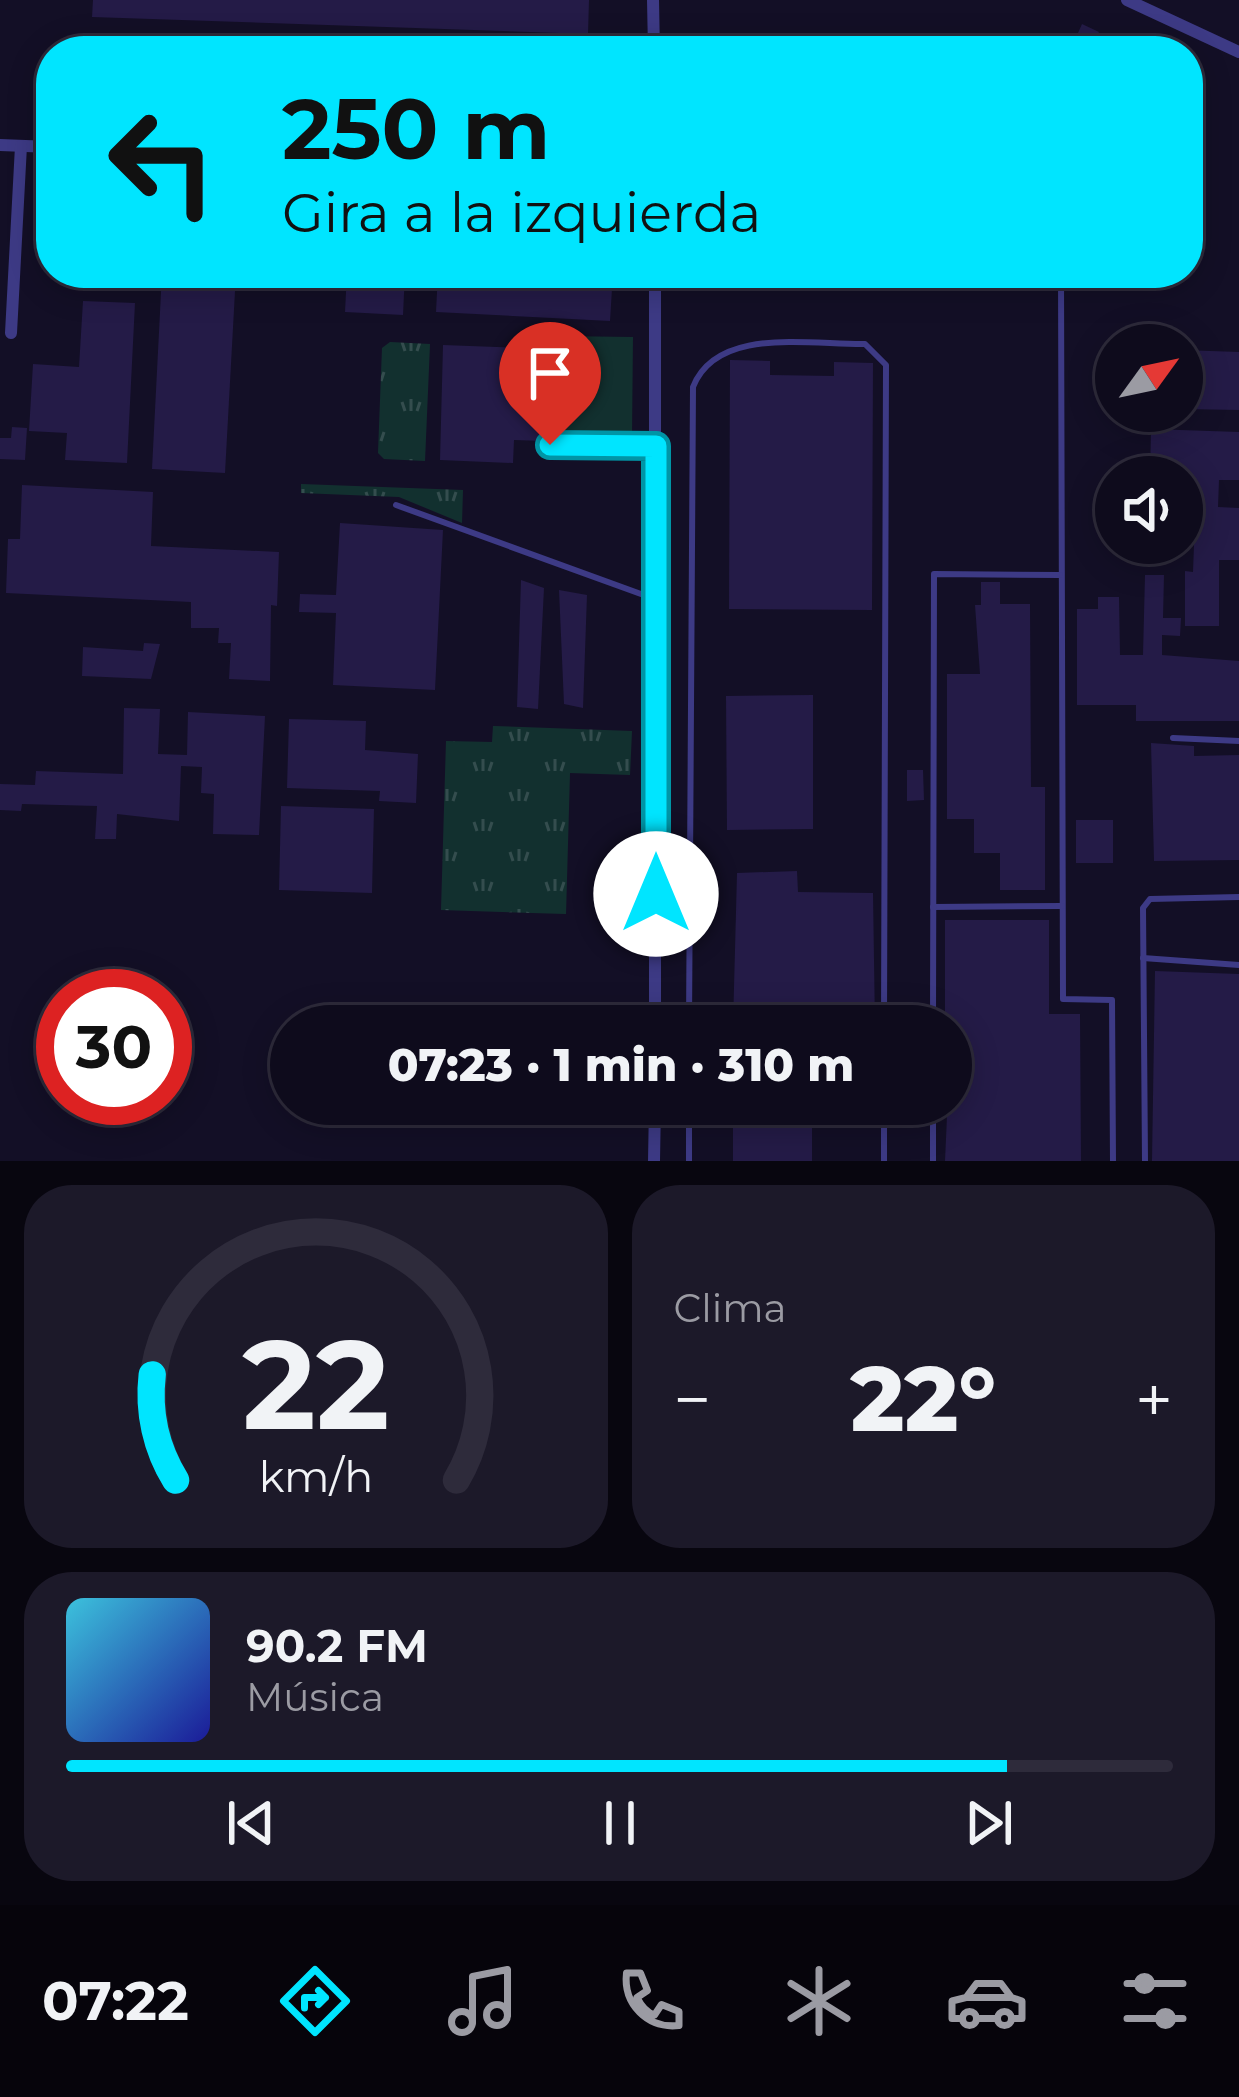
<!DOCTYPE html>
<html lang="es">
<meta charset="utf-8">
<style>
:root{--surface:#0e0b1c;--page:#1c1929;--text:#f1f3f6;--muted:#9b9ba3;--line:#2e2b3b;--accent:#00e5ff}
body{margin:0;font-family:Montserrat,sans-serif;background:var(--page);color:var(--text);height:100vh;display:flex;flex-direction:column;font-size:45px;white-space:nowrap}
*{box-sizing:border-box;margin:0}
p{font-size:39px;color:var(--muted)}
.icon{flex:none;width:66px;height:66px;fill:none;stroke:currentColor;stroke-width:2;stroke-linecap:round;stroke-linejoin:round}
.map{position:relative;height:1161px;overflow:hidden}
.panel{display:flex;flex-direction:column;gap:24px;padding:24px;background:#08060f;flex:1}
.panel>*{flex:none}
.banner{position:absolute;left:36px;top:36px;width:1167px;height:252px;border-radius:48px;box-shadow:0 6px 30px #0003,0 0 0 3px var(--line);background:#00e5ff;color:#111;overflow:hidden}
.needle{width:78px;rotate:57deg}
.fabs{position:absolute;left:1095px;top:324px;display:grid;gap:24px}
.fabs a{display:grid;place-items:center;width:108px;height:108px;border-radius:50%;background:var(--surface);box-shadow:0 6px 30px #0003,0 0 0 3px var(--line);font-size:60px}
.speed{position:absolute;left:36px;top:969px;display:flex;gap:24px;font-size:60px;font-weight:700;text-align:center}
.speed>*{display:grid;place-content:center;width:156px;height:156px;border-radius:50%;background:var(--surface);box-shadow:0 6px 30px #0003,0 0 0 3px var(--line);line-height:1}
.speed .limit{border:18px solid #d22;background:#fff;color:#111}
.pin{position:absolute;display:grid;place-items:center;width:102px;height:102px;color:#fff;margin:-123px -51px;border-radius:50% 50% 50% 0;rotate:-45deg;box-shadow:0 0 12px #0007}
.pin .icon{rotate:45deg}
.me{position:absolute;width:132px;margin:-66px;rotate:0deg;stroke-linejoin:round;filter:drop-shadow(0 0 9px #0008)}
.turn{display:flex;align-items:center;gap:42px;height:252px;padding:0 48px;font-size:54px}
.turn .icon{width:156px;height:156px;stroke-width:2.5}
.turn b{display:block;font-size:84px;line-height:102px}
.big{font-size:90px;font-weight:800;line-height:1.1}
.panel .widget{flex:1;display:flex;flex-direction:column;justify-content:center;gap:18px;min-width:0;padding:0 42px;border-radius:48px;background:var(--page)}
.panel .dial{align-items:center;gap:0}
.dial svg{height:312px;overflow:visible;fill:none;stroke:var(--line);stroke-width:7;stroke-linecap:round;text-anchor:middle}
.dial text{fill:var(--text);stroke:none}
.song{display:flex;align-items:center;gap:36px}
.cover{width:144px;height:144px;border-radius:18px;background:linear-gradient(135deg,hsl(190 70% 55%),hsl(240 70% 35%))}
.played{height:12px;border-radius:6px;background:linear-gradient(90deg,var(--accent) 85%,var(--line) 85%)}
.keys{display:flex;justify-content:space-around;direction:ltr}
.heat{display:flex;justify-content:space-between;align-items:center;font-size:66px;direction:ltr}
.panel .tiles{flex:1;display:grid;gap:24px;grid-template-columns:1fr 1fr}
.widget:last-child{grid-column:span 2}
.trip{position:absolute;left:270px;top:1005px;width:702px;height:120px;border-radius:60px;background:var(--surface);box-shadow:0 6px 30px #0003,0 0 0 3px var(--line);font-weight:800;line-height:120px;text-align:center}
.tabs{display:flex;height:192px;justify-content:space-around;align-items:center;background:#06040b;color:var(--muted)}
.tabs .icon{width:84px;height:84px}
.tabs .on{color:var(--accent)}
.tabs b{font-size:54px;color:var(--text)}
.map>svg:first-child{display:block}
.grass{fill:url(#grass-tufts)}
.garden{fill:#12302f}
.building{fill:#241b47}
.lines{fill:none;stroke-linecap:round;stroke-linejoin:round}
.lane{stroke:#3d3a85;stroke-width:6}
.street{stroke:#3d3a85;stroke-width:12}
.route-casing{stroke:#0095a6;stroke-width:30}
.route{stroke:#00e5ff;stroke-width:21}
</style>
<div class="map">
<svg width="1239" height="1161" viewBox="0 0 1239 1161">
<defs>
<pattern id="grass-tufts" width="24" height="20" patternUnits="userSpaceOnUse" patternTransform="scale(3)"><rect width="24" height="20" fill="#12302f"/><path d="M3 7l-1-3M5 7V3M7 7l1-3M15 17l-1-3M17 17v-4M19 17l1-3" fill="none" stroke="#344d4e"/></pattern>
</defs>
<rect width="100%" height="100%" fill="#130f26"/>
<g class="grass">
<path d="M390 342 430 344 425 461 384 459 378 453 382 348Z"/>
<path d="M301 484 463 490 462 523 399 497 301 493Z"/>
<path d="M493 726 632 731 630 775 570 773 566 914 441 910 446 741 492 742Z"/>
</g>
<path class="garden" d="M561 336 633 337 632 436 560 435Z"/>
<g class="building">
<path d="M93 0H589L588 34 92 17Z"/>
<path d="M1082 24 1099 32 1090 51H1070Z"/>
<path d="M162 273H236L225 473 152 469Z"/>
<path d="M347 273H405L403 315 345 312Z"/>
<path d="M438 273H613L610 321 436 312Z"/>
<path d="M83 301 135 303 127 463 65 460 67 433 29 431 33 364 79 367Z"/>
<path d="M443 345 520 348V361L546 362 544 441 514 440 513 463 440 460Z"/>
<path d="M1182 350 1239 352V410L1182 409Z"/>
<path d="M730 360 770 361V375L834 376V362L873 363 872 610 729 609Z"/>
<path d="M12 427 27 428 25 460 0 459V438H11Z"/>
<path d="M1151 429 1239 432V480H1219L1218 507 1239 508V560H1219V626H1185V571L1193 572 1196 491H1182V477H1150Z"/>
<path d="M22 485 153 492 151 546 279 552 277 606 271 605 270 681 229 679 231 643H218L219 628H191V602L6 593 8 539H20Z"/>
<path d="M340 523 443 530 435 690 333 685 336 613 299 612 300 594 336 595Z"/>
<path d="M1145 575H1164L1163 618H1181L1180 636 1162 635V655L1239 661V721H1136V705H1077V609H1098V597H1119L1120 655H1143Z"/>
<path d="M521 580 544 588 538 709 517 707Z"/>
<path d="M981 582H1000V604H1030L1031 787H1045V890H1000V853H974V819H947V674H980L975 605H981Z"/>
<path d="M559 590 587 595 583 708 564 704Z"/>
<path d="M144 643 160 644 151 679 82 676 83 647 143 651Z"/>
<path d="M813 695V829L727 830 726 696Z"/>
<path d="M124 708 160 709 158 754 187 755 188 712 265 716 259 835 213 834 214 794 201 793 202 767 181 766 179 821 117 814 116 839H95L97 806 22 804 21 811 0 810V784L35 785 36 771 123 774Z"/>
<path d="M289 719 366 721 365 750 418 754 416 803 379 801 380 791 287 788Z"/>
<path d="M1151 743 1194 746V756L1239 755V860L1154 861Z"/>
<path d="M907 770H923L924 800 907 801Z"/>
<path d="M281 806 374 809 372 893 279 890Z"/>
<rect x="1076" y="820" width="37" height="43"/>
<path d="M797 871 798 892 873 893 875 1026H733L737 873Z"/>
<path d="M945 920H1049V1014H1080L1081 1161H945L951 1026H945Z"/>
<path d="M1155 971 1239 974V1161H1152Z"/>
<rect x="733" y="1104" width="79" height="57"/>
</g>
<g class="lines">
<g class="lane">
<path d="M1061 273 1063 999 1112 1000 1113 1161"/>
<path d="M551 445H652"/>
<path d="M396 505 652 598"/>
<path d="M1173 738 1239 741"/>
<path d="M618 894H652"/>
<path d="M933 907 1062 906"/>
<path d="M1143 958 1239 965"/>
<path d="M689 1026 693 387C717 326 810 345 865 344L886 365 884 1026"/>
<path d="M933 1026 934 574 1060 575"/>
<path d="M689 1161V1104"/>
<path d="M884 1161V1104"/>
<path d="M933 1161V1104"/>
<path d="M1145 1161 1143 908 1150 899 1239 897"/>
</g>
<g class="street">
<path d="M653 0 654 51"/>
<path d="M1127 0 1239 52"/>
<path d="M0 145 51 147"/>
<path d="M11 333 21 146"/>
<path d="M655 1026V273"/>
<path d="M654 1161 655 1104"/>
</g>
</g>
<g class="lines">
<g class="route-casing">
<path id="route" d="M550 445 656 446V894"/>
</g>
<use href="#route" class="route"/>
</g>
</svg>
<div class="fabs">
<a><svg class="needle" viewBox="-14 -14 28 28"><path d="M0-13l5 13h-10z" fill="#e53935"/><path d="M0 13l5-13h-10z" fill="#9b9ba3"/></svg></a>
<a><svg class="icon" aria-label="sound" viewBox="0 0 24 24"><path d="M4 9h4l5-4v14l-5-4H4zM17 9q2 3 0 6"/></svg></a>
</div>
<div class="speed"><div class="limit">30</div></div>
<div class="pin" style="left:550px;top:445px;background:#d93025"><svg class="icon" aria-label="arrive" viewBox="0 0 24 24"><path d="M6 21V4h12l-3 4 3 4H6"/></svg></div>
<svg class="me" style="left:656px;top:894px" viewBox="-20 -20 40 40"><circle r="19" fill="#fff"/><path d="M0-13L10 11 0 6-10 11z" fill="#00e5ff"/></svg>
<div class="trip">07:23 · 1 min · 310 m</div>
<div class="banner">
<div class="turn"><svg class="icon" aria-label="left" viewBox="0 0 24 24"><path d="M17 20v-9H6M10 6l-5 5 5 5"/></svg><div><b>250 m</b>Gira a la izquierda</div></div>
</div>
</div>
<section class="panel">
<div class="tiles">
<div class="widget dial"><svg viewBox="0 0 100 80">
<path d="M14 69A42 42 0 1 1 86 69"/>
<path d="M14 69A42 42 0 0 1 8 42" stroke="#00e5ff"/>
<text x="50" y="56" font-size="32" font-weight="700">22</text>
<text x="50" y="72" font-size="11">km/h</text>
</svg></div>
<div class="widget"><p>Clima</p>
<div class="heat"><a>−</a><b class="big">22°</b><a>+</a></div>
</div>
<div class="widget">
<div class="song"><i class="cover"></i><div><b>90.2 FM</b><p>Música</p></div></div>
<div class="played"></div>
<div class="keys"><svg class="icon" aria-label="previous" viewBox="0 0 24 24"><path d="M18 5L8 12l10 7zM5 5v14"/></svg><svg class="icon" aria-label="pause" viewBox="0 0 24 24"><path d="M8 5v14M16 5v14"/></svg><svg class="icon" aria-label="next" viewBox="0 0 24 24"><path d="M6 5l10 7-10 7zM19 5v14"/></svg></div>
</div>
</div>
</section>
<nav class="tabs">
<b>07:22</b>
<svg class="icon on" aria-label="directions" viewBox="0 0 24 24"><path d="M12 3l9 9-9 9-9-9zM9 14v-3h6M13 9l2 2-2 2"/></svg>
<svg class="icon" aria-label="music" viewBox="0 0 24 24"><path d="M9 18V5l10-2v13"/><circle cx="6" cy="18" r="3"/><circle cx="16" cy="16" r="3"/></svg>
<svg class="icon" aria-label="phone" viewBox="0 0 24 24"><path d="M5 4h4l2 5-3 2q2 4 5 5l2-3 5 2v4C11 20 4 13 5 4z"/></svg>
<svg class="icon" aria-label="climate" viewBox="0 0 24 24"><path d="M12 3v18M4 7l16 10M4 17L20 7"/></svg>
<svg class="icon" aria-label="car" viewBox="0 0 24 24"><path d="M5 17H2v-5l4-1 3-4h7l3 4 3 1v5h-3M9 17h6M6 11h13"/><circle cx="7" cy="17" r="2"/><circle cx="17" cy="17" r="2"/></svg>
<svg class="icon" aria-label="filters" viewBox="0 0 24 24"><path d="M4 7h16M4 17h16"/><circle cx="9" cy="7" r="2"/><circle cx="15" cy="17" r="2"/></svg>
</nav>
